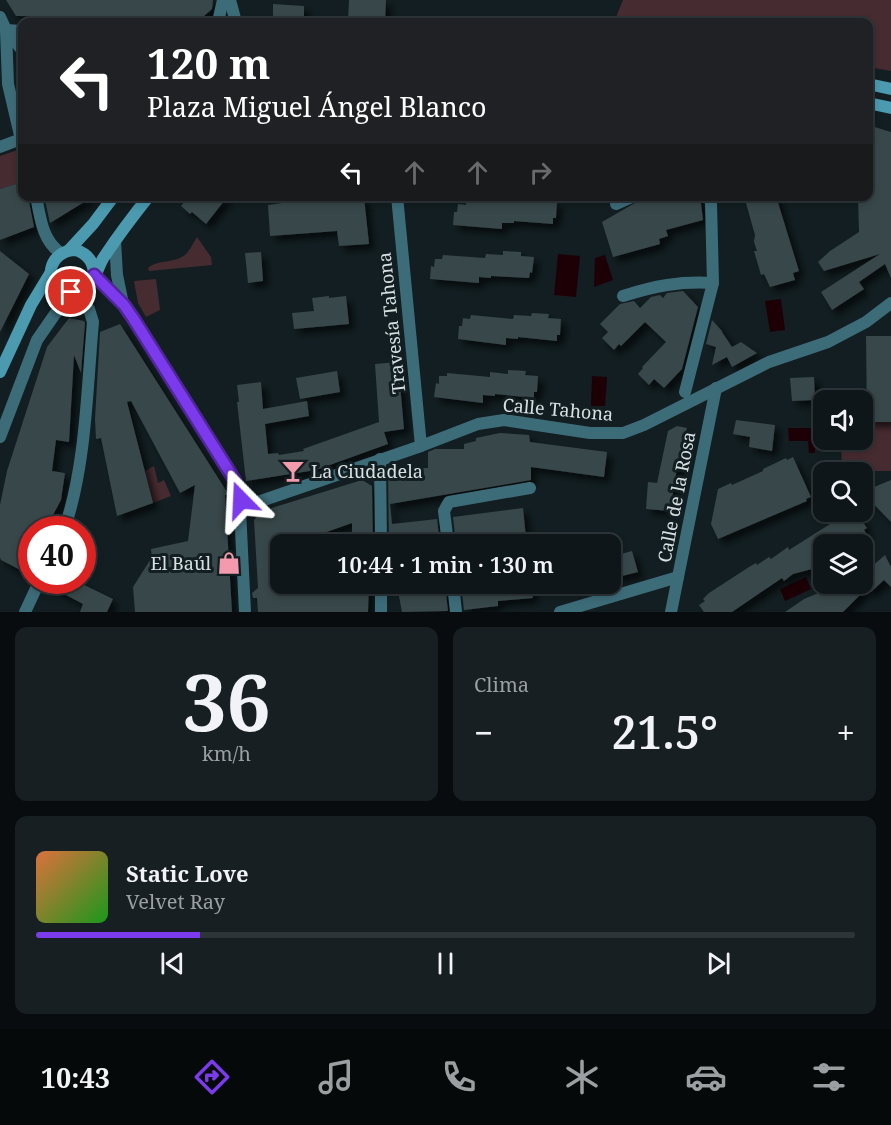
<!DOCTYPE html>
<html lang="es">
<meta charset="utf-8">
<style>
:root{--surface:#0e1619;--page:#171f22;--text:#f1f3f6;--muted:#9b9fa2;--line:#2e3538;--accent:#7c3aed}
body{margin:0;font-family:"Noto Serif",serif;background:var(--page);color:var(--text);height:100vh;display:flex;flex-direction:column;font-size:22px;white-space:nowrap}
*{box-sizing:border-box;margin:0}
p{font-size:20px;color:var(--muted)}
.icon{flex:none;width:33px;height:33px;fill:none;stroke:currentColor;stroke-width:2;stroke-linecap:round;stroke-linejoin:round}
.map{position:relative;height:612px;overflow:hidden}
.sheet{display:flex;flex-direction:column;gap:15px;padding:15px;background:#080c0e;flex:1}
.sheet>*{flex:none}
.guide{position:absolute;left:18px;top:18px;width:855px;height:183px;border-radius:12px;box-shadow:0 3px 9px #0003,0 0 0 2px var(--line);background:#202124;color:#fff;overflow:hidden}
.controls{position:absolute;left:813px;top:390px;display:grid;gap:12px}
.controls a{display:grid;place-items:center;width:60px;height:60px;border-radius:12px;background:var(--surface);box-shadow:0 3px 9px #0003,0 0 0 2px var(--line);font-size:30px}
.speed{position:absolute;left:18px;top:516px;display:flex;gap:12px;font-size:30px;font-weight:700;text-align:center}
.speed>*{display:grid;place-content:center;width:78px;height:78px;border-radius:50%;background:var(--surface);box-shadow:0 3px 9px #0003,0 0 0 2px var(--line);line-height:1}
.speed .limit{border:9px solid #d22;background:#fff;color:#111}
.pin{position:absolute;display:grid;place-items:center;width:51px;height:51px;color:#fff;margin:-26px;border:3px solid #fff;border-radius:50%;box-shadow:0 2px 6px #0007}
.me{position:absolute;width:66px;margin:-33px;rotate:339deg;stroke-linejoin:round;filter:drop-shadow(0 0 4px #0008)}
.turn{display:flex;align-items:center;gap:21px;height:126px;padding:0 30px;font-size:27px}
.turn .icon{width:78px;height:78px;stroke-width:2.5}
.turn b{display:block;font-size:42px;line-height:51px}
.lanes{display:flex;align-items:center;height:57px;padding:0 30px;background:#0003;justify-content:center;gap:30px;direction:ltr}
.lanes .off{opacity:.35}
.big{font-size:45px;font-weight:600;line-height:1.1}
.sheet .card{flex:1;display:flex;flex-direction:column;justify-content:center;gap:9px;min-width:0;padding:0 21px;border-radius:12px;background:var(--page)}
.sheet .dial{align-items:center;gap:0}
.dial b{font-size:78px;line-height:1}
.song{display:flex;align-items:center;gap:18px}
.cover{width:72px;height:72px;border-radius:9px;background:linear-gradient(135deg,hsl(20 70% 55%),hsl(120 70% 35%))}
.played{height:6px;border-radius:3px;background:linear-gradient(90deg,var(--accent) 20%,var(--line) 20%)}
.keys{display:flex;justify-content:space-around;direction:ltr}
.heat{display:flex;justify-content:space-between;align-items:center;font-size:33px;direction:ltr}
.sheet .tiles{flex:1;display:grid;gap:15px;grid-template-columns:1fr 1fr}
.card:last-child{grid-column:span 2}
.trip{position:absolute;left:270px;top:534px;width:351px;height:60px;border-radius:12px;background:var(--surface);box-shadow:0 3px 9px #0003,0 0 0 2px var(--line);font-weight:600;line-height:60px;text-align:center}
.menu{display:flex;height:96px;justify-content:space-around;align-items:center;background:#06090a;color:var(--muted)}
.menu .icon{width:42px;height:42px}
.menu .active{color:var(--accent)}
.menu b{font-size:27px;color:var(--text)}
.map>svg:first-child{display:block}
.green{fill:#462b30}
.water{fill:#1d0006}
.building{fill:#39464a;filter:url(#shadow)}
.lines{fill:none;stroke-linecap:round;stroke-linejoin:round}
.minor{stroke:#3d6c79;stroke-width:12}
.tertiary{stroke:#3d6c79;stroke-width:12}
.secondary{stroke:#4b9ab0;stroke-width:12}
.route-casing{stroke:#51269a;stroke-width:15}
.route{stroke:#7c3aed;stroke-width:10}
.labels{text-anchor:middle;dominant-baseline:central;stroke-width:6;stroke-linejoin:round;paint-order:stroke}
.street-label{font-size:18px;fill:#d8e0e2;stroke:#121e21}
.poi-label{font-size:18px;fill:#d8e0e2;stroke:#121e21;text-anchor:start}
</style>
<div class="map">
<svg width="891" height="612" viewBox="0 0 891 612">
<defs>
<filter id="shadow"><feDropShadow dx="5.5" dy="5.5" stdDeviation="3" flood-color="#0009"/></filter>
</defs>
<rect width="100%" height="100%" fill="#121e21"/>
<g class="green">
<path d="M623 0H891V71L869 67 868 22H614Z"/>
<path d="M18 150 22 166V182L0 189V156Z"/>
<path d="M197 237 211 257 212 265 149 271 148 268C158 259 175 264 186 254 190 250 194 242 197 237Z"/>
<path d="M156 279 160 310 146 317 138 303 134 281Z"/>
<path d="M863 422H891V471H842L841 440H862Z"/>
<path d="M154 466 158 483 164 480 171 496 153 503 145 471Z"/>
</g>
<g class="water">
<path d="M558 254 580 256 576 297 554 295Z"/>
<path d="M605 255 613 280 594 287 595 258Z"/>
<path d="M781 299 785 330 770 332 765 301Z"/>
<path d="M592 376 607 377 605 406H591Z"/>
<path d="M788 428H815V453H809L808 441H789Z"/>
<path d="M806 577 811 589 785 601 780 589Z"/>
</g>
<g class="building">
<path d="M6 0H213L212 9 202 18 16 16Z"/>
<path d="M349 0H386L385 22H348Z"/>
<path d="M273 4 304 6V19L273 17Z"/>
<path d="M868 125 891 132V278L885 264 859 282 864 289 832 310 821 292 880 254 824 271 818 262 830 251 859 232 858 196H868Z"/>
<path d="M22 182V196H28L34 227 0 240V189Z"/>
<path d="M44 196H94L50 223Z"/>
<path d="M189 196H228L206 224 192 212 190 214 181 206Z"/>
<path d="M349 196 350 198 364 197 369 244 339 246 337 231 270 236 268 205 282 203V202Z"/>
<path d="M647 196H700L703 220 666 230 668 236 659 239 660 244 613 257 602 222Z"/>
<path d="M744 196H776L799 271 793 273 795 280 770 287 764 274 761 275 754 251H757L754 242 755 235Z"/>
<path d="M527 197 544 198V202H557L556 218H553V224L514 221V223H502V229L453 225 454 212H457L458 204 466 205V201L509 203V199L526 200Z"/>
<path d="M0 251 29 274 0 332Z"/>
<path d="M503 251 521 252V256L534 257 532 273 530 272 529 278 491 276V278L479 277V283L430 279 431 266 434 267 435 259H442L443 255 485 258 486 254 503 255Z"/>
<path d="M261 252 263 281 248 283 245 253Z"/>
<path d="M683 291 698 307 682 369 664 388 654 379 649 385 638 374 643 368 642 367 666 342 645 322 621 346 619 344 614 350 602 338 608 332 600 324 620 304 634 301 640 308 651 297 660 295 663 298 667 293Z"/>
<path d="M329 296V298L346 296 349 324 294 329 292 313 314 311 312 298Z"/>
<path d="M532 313 549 314 548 318 561 319 560 335H557V341L518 337V339L506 338V345L458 339 459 326H462L463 318 470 319 471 315 513 319 514 315 531 316Z"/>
<path d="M69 318 84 321 85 323 81 373 74 355 69 442 56 440 52 471 65 473 61 500 45 530H32V576L1 560 0 557V505L7 471 47 347Z"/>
<path d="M712 320 722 331V332L732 347 741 342 757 353 732 367 727 357 712 365 716 347 706 344Z"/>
<path d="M120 324 229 495H225L232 612H135L133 587 152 557 151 549 188 541 195 485 180 493 131 401 127 402 153 503 117 516 101 438 96 439 95 419 100 332Z"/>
<path d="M866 336H891V422H867Z"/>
<path d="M398 362 404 429 384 432 388 444 316 470 246 481 237 402H239L237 385 261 382 263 409 307 401 309 416 265 424 268 454 278 453 279 455 304 451 303 449 379 422 375 364Z"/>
<path d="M508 370 526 371 525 375 538 376 537 392H534V398L495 394V396L483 395V403L434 397 436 383 439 384V376H447V373L490 377V372L508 374Z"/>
<path d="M337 371 340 392 300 399 296 378Z"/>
<path d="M814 377 815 400 792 401 790 378Z"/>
<path d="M736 420 775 425 772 451 749 447 750 437 733 434Z"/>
<path d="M677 426 687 428 685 435 689 436 682 469 677 468 670 511 646 509 648 482 657 483 668 431Z"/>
<path d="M500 433 529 435 530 442 607 452 604 477 531 467V480L390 504 392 524 437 519 440 544H389L388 474H414V468H428V452L435 449H464V444L476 441V438Z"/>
<path d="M793 457 811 497 806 499 807 501 718 539 711 524 718 489 731 483 732 485 763 471V469L786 458 787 460Z"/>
<path d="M362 480 372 486 373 544H352V523L321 534 322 544H280V584H369L368 612H258L257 598H253L252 593 258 588 254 520 262 511Z"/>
<path d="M891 480V522L862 492Z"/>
<path d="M523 508 526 538 491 542V544H456L453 517Z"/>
<path d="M849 512H855L867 528 864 530 866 533 849 544H824V561L812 569 793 574 784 581 782 578 732 612H704L699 605 705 601 703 599 709 593 749 567 756 563 757 565 769 557 771 559 788 547 789 550Z"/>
<path d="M632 551 638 572 610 579V557Z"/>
<path d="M885 555 891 567V587L884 580 871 592 867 588 843 612H785L804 599 828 589 834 595 846 584H863L862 575Z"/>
<path d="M48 580H74L113 599 107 612H80L83 604 47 585Z"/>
<path d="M437 584H445L448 611 402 612 398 591 404 590 403 585 422 593 438 591Z"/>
<path d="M461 584H531L533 598 498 601V606L464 610Z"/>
</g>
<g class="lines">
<g class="minor">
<path d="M230 0 236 22"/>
<path d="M0 17 6 30 22 50"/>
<path d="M218 22 223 0"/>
<path d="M6 30 8 84 22 144"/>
<path d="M6 30 22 31"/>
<path d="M0 147 21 139"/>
<path d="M36 196C40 216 42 241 61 253"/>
<path d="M397 196 421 446"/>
<path d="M616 204 634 196"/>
<path d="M623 296C654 286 680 281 713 283"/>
<path d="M685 392 713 283 711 203 709 196"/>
<path d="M0 437 37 340 55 314 75 292"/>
<path d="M380 459 381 544"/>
<path d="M241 500 247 503 258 502 421 446 478 424 504 420 590 433H623L644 425 769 362 828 342 866 322 891 303"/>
<path d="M448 544 444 511 449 502 530 488"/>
<path d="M381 584V612"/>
<path d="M453 584 456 612"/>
<path d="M560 612 678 577"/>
<path d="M671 612 716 388"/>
</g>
<g class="tertiary">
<path d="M115 241 117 275 123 304"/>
<path d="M94 275 124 305 133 318 239 489 245 612"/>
<path d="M64 530C86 467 87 388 93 322L89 309 75 292"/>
<path d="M25 612 40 580"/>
</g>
<g class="secondary">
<path d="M868 84 891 89"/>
<path d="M868 103 891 108"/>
<path d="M69 250 93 224 114 196"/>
<path d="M94 275C94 262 88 254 76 250 48 250 41 285 67 292 73 293 80 292 85 289 95 282 98 266 104 257 118 236 133 216 149 196"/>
<path d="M0 372 31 305 51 272"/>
</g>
</g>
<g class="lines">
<g class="route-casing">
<path id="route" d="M71 292 86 288 94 275 124 305 133 318 234 479 239 489 241 500"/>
</g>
<use href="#route" class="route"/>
</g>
<defs>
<g id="bar-bare" transform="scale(1.8)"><path d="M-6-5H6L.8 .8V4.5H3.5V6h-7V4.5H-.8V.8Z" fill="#f39aac" stroke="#121e21" stroke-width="2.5" paint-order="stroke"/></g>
<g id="shop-bare" transform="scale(1.8)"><path d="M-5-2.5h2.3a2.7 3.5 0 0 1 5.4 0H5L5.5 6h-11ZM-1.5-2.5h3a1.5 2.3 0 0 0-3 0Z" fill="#f39aac" stroke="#121e21" stroke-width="2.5" paint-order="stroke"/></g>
</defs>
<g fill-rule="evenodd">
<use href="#bar-bare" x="293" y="471"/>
<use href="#shop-bare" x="229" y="563"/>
</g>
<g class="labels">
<g class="street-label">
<text transform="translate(391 323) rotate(-96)">Travesía Tahona</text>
<text transform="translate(558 409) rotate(5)">Calle Tahona</text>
<text transform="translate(676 497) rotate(-79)">Calle de la Rosa</text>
</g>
<g class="poi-label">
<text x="311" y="471">La Ciudadela</text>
<text x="211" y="563" text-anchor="end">El Baúl</text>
</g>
</g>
</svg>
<div class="controls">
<a><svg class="icon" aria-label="sound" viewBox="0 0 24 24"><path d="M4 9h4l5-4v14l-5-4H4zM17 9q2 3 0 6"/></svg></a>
<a><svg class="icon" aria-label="search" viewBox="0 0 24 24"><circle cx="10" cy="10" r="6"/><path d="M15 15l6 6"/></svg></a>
<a><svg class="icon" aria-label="layers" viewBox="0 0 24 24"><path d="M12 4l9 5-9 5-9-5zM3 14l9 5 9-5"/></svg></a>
</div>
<div class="speed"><div class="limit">40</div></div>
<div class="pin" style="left:71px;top:292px;background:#d93025"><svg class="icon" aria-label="arrive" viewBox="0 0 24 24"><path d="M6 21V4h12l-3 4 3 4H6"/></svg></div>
<svg class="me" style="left:241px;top:500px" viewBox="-20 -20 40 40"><path d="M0-17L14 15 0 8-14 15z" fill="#7c3aed" stroke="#fff" stroke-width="4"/></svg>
<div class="trip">10:44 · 1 min · 130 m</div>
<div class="guide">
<div class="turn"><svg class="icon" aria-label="left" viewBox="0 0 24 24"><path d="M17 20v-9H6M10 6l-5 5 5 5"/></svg><div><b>120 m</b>Plaza Miguel Ángel Blanco</div></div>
<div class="lanes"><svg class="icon" aria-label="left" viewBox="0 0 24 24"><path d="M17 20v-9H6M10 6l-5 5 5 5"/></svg><svg class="icon off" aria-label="ahead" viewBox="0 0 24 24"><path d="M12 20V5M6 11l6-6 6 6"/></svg><svg class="icon off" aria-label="ahead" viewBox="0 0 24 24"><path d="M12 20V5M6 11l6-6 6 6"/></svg><svg class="icon off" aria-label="right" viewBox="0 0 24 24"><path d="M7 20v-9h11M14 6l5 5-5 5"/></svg></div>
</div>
</div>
<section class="sheet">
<div class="tiles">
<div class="card dial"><b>36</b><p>km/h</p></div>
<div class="card"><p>Clima</p>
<div class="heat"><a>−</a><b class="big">21.5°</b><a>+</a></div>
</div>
<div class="card">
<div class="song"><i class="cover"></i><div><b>Static Love</b><p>Velvet Ray</p></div></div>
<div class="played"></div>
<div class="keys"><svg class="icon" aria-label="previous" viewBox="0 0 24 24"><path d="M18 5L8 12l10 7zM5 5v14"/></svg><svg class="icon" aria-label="pause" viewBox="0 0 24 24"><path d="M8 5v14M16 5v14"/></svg><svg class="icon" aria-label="next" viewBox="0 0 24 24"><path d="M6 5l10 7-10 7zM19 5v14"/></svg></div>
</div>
</div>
</section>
<nav class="menu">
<b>10:43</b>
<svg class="icon active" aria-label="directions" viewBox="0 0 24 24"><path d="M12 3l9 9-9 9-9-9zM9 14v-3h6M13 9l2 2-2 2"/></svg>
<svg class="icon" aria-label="music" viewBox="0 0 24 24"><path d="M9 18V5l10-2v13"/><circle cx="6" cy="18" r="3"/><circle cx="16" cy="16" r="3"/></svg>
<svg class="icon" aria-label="phone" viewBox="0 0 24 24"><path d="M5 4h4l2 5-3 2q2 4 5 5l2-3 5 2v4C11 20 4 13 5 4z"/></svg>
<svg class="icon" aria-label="climate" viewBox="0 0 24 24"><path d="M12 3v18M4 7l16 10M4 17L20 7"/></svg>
<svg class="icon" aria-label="car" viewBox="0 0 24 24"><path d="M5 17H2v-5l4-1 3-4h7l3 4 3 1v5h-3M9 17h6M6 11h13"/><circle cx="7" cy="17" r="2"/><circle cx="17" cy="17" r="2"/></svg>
<svg class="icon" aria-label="filters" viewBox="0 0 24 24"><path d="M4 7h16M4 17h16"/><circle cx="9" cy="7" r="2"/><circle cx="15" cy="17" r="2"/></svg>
</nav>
